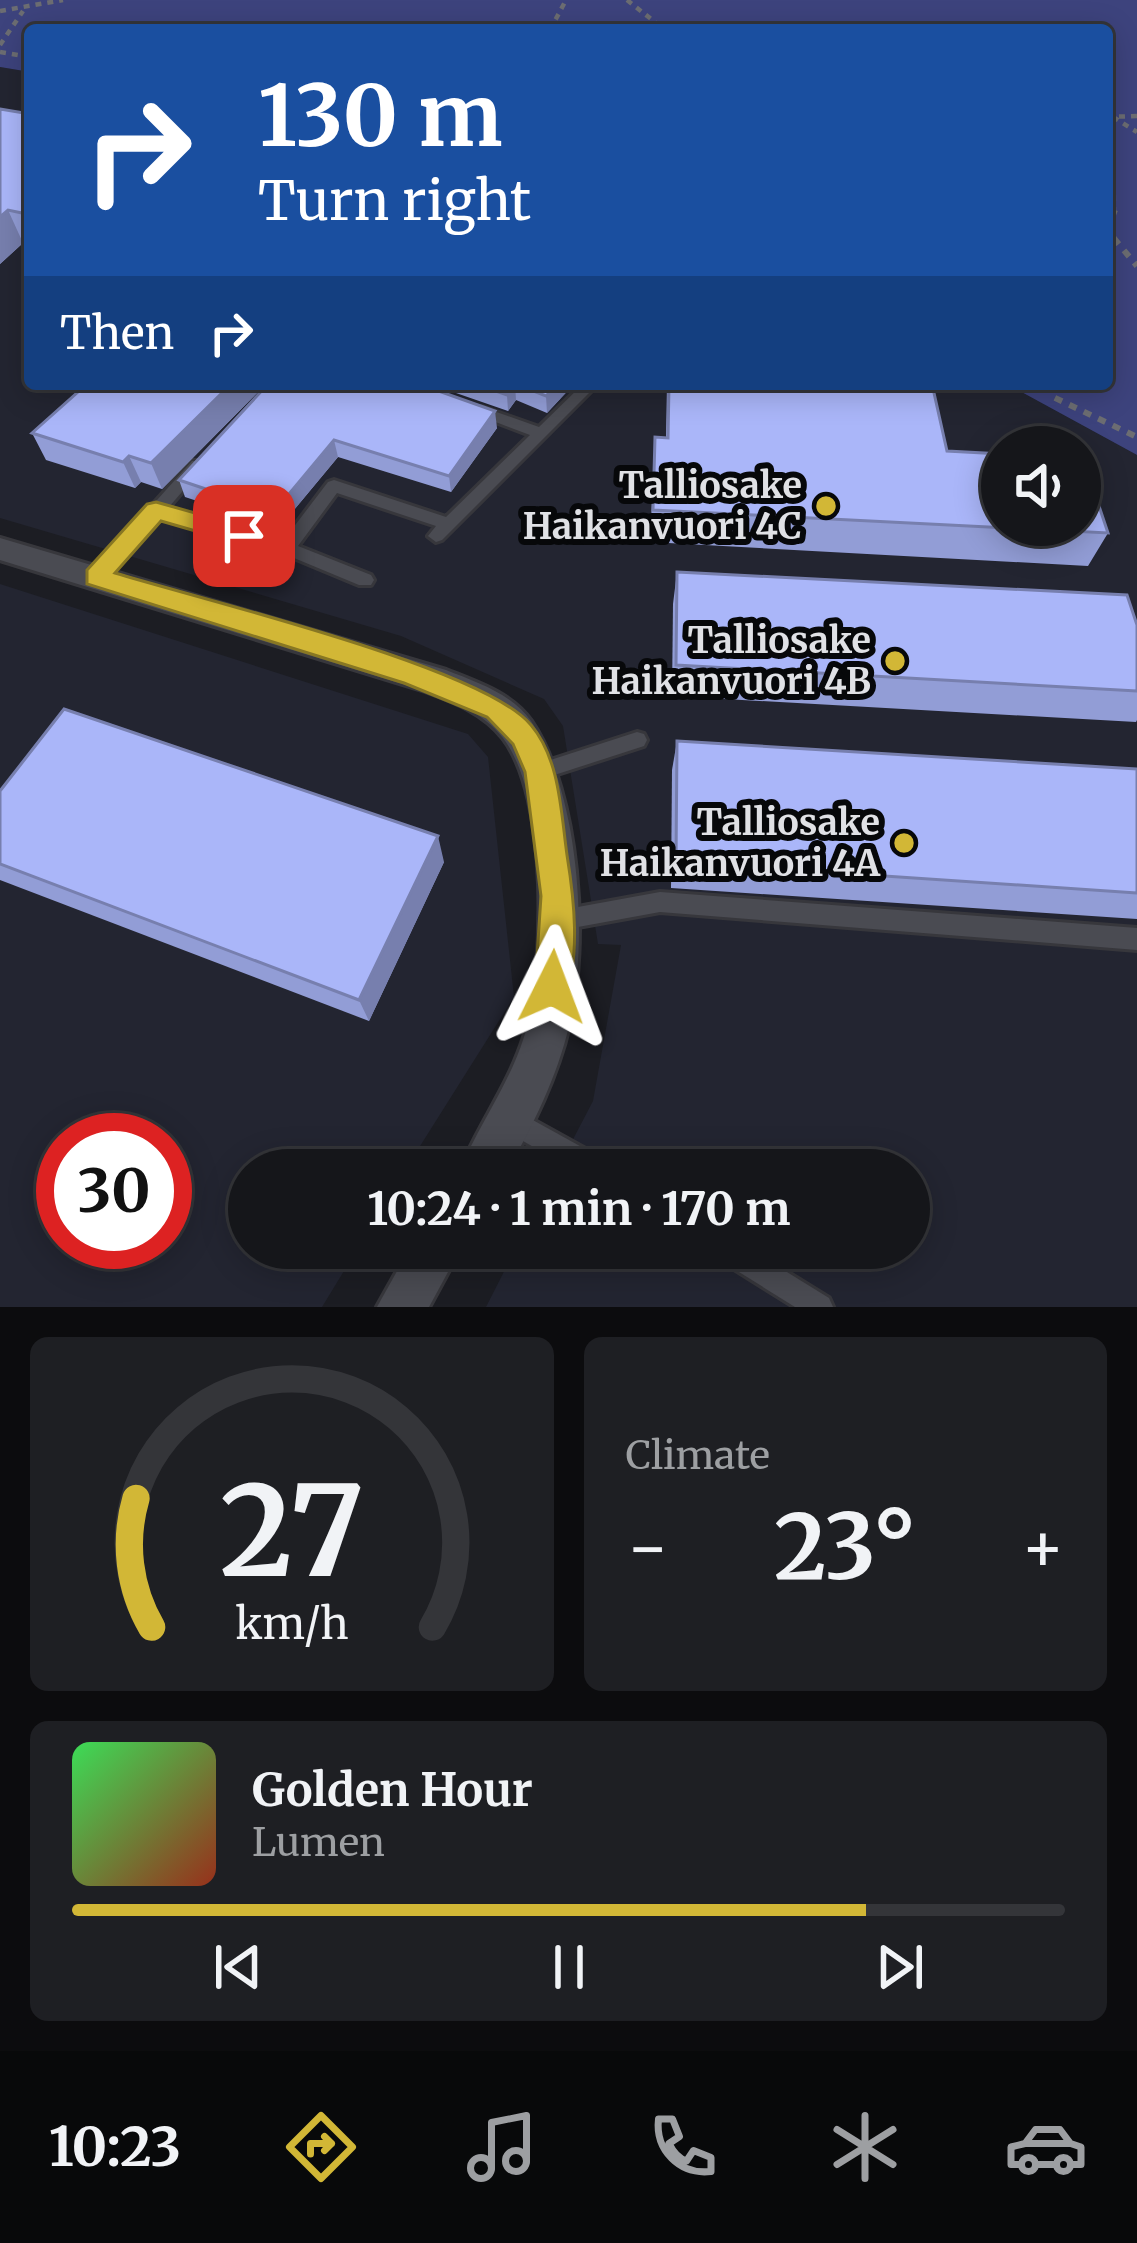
<!DOCTYPE html>
<meta charset="utf-8">
<style>
:root{--surface:#15161a;--page:#1e1f23;--text:#f1f3f6;--muted:#9d9fa2;--line:#343539;--accent:#d2b736}
body{margin:0;font-family:Merriweather,serif;background:var(--page);color:var(--text);height:100vh;display:flex;flex-direction:column;font-size:45px;white-space:nowrap}
*{box-sizing:border-box;margin:0}
p{font-size:39px;color:var(--muted)}
.icon{flex:none;width:66px;height:66px;fill:none;stroke:currentColor;stroke-width:2;stroke-linecap:round;stroke-linejoin:round}
.map{position:relative;height:1307px;overflow:hidden}
.drawer{display:flex;flex-direction:column;gap:30px;padding:30px;background:#0c0c0e;flex:1}
.drawer>*{flex:none}
.hud{position:absolute;left:24px;top:24px;width:1089px;height:366px;border-radius:12px;box-shadow:0 6px 30px #0003,0 0 0 3px var(--line);background:#1a4fa0;color:#fff;overflow:hidden}
.fabs{position:absolute;left:981px;top:426px;display:grid;gap:24px}
.fabs a{display:grid;place-items:center;width:120px;height:120px;border-radius:50%;background:var(--surface);box-shadow:0 6px 30px #0003,0 0 0 3px var(--line);font-size:60px}
.speed{position:absolute;left:36px;top:1113px;display:flex;gap:24px;font-size:60px;font-weight:700;text-align:center}
.speed>*{display:grid;place-content:center;width:156px;height:156px;border-radius:50%;background:var(--surface);box-shadow:0 6px 30px #0003,0 0 0 3px var(--line);line-height:1}
.speed .limit{border:18px solid #d22;background:#fff;color:#111}
.pin{position:absolute;display:grid;place-items:center;width:102px;height:102px;color:#fff;margin:-51px;border-radius:24px;box-shadow:0 6px 18px #0006}
.me{position:absolute;width:132px;margin:-66px;rotate:3deg;stroke-linejoin:round;filter:drop-shadow(0 0 9px #0008)}
.turn{display:flex;align-items:center;gap:42px;height:252px;padding:0 36px;font-size:54px}
.turn .icon{width:156px;height:156px;stroke-width:2.5}
.turn b{display:block;font-size:84px;line-height:102px}
.then{display:flex;align-items:center;height:114px;padding:0 36px;background:#0003;gap:24px;font-size:45px}
.big{font-size:90px;font-weight:700;line-height:1.1}
.drawer .tile{flex:1;display:flex;flex-direction:column;justify-content:center;gap:18px;min-width:0;padding:0 42px;border-radius:18px;background:var(--page)}
.drawer .dial{align-items:center;gap:0}
.dial svg{height:312px;overflow:visible;fill:none;stroke:var(--line);stroke-width:7;stroke-linecap:round;text-anchor:middle}
.dial text{fill:var(--text);stroke:none}
.song{display:flex;align-items:center;gap:36px}
.cover{width:144px;height:144px;border-radius:18px;background:linear-gradient(135deg,hsl(130 70% 55%),hsl(10 70% 35%))}
.played{height:12px;border-radius:6px;background:linear-gradient(90deg,var(--accent) 80%,var(--line) 80%)}
.keys{display:flex;justify-content:space-around;direction:ltr}
.heat{display:flex;justify-content:space-between;align-items:center;font-size:66px;direction:ltr}
.drawer .tiles{flex:1;display:grid;gap:30px;grid-template-columns:1fr 1fr}
.tile:last-child{grid-column:span 2}
.trip{position:absolute;left:228px;top:1149px;width:702px;height:120px;border-radius:60px;background:var(--surface);box-shadow:0 6px 30px #0003,0 0 0 3px var(--line);font-weight:700;line-height:120px;text-align:center}
.menu{display:flex;height:192px;justify-content:space-around;align-items:center;background:#08090a;color:var(--muted)}
.menu .icon{width:84px;height:84px}
.menu .selected{color:var(--accent)}
.menu b{font-size:54px;color:var(--text)}
.map>svg:first-child{display:block}
.built{fill:#232531;fill-rule:evenodd}
.forest{fill:#3d437d}
.lines{fill:none;stroke-linecap:round;stroke-linejoin:round}
.service-casing{stroke:#37373c;stroke-width:6}
.minor-casing{stroke:#37373c;stroke-width:6}
.path-far1{stroke:#6c6d72;stroke-width:4.5;stroke-dasharray:6 6;stroke-linecap:butt}
.path{stroke:#6c6d72;stroke-width:6;stroke-dasharray:8 8;stroke-linecap:butt}
.service{fill:#4a4b52;fill-rule:evenodd}
.minor{fill:#4a4b52;fill-rule:evenodd}
.wall{fill:#929dd6}
.shaded-wall{fill:#777fae}
.building{fill:#aab6f9;stroke:#777fae;stroke-width:3}
.route{fill:#d2b736;stroke:#887723;stroke-width:3}
.poi-dot{fill:#d2b736;stroke:#07080a;stroke-width:4.5}
.labels{text-anchor:middle;dominant-baseline:central;stroke-width:12;stroke-linejoin:round;paint-order:stroke}
.poi-label{font-size:36px;font-weight:bold;fill:#e0e1e5;stroke:#07080a;text-anchor:end}
</style>
<div class="map">
<svg width="1137" height="1307" viewBox="0 0 1137 1307">
<rect width="100%" height="100%" fill="#1c1d23"/>
<g class="built">
<path d="M0 67 30 72V384H1007L1137 455V1307H486L516 1248H909V1170H557L593 1101 621 945 598 944 563 726 544 699 401 636 0 518ZM1002 447H1080V525H1002Z"/>
<path d="M0 584 468 734 488 757 514 997 405 1170H249V1248H358L322 1307H0ZM63 1140H165V1242H63Z"/>
</g>
<path class="forest" d="M0 0H1137V455L1007 384H1107V30H30V72L0 67Z"/>
<g class="lines">
<g class="service-casing">
<g id="service">
<path d="M583 384H598L442 540 436 542 428 536 436 526 337 493 298 546 371 575 374 580 371 585H359L282 553 160 517 102 582H90L88 577 192 461H202L205 465 202 469 168 508 283 541 328 482 334 480 446 517 530 435 472 413V407H482L539 427Z"/>
<path d="M637 732 644 734 647 740 644 746 539 780 532 778 529 772 532 766Z"/>
<path d="M660 892 1137 928V950L660 912 556 931 548 928 545 921 548 914 556 911Z"/>
<path d="M511 1108 607 1161 610 1170H574L502 1129 499 1120 502 1111Z"/>
<path d="M711 1248H748L829 1298 833 1307H795L715 1257Z"/>
</g>
</g>
<g class="minor-casing">
<g id="minor">
<path d="M0 538 446 670C476 682 511 693 531 721 580 793 589 944 569 1026 557 1077 533 1125 508 1170H460C479 1124 509 1085 524 1037 546 968 549 797 503 738 484 713 455 702 425 691L0 560Z"/>
<path d="M410 1248H461L429 1307H377Z"/>
</g>
</g>
<g class="path-far1">
<path d="M627 0 665 30"/>
<path d="M0 11 63 0"/>
<path d="M550 30 566 0"/>
<path d="M0 45 23 11"/>
<path d="M0 52 30 57"/>
<path d="M1107 117 1137 116"/>
<path d="M1114 213 1113 117 1137 132"/>
</g>
<g class="path">
<path d="M1115 210 1107 230 1137 266"/>
<path d="M1048 384 1053 397 1137 437"/>
</g>
<use href="#service" class="service"/>
<use href="#minor" class="minor"/>
</g>
<g class="wall">
<path d="M0 109 30 114V245L23 243 0 264Z"/>
<path d="M87 384H266L162 489 141 482 135 488 46 460 32 433Z"/>
<path d="M268 384 497 428 451 492 338 457 279 528 185 497 179 480Z"/>
<path d="M430 384H574L547 413 516 400 508 411Z"/>
<path d="M667 384H932L947 451 1108 533 1088 566 650 542 655 437 666 438Z"/>
<path d="M677 572 1137 625V720L1136 722 672 696 673 604Z"/>
<path d="M677 741 1137 769V919L671 888 672 770Z"/>
<path d="M0 791 444 862 369 1021 0 880Z"/>
</g>
<g class="shaded-wall">
<path d="M8 210 23 243 0 264V217Z"/>
<path d="M231 384H266L162 489 151 463Z"/>
<path d="M515 384 516 400 508 411 507 395Z"/>
<path d="M558 384H574L547 413 546 396Z"/>
<path d="M495 411 497 428 451 492 449 476Z"/>
<path d="M334 440 338 457 279 528 274 512Z"/>
<path d="M129 456 141 482 135 488 123 462Z"/>
<path d="M438 836 444 862 369 1021 359 1000Z"/>
</g>
<g class="building">
<path d="M0 109 30 114V211L27 214 8 210 0 217Z"/>
<path d="M87 384H231L151 463 129 456 123 462 32 433Z"/>
<path d="M268 384H419L495 411 449 476 334 440 274 512 179 480Z"/>
<path d="M476 384H515L507 395Z"/>
<path d="M516 384H558L546 396Z"/>
<path d="M669 384H932L947 451 1002 454V525H1080V458H1083L1108 533 653 510 655 437 668 438Z"/>
<path d="M677 572 1127 595 1137 625V691L676 665Z"/>
<path d="M64 709 438 836 359 1000 0 864V791Z"/>
<path d="M677 741 1137 769V893L676 862Z"/>
</g>
<path class="route" d="M156 502 252 529 256 536 244 545 161 521 115 573C200 599 483 667 531 725 560 759 561 813 567 855 574 898 581 958 564 999L552 1004 540 999 535 987 541 896 525 772 513 744 487 717 404 683 87 584V570L147 504Z"/>
<g class="poi-dot">
<circle cx="826" cy="506" r="12"/>
<circle cx="895" cy="661" r="12"/>
<circle cx="904" cy="843" r="12"/>
</g>
<g class="labels">
<g class="poi-label">
<text x="802" y="485">Talliosake<tspan x="802" dy="41">Haikanvuori 4C</tspan></text>
<text x="871" y="640">Talliosake<tspan x="871" dy="41">Haikanvuori 4B</tspan></text>
<text x="880" y="822">Talliosake<tspan x="880" dy="41">Haikanvuori 4A</tspan></text>
</g>
</g>
</svg>
<div class="fabs">
<a><svg class="icon" aria-label="sound" viewBox="0 0 24 24"><path d="M4 9h4l5-4v14l-5-4H4zM17 9q2 3 0 6"/></svg></a>
</div>
<div class="speed"><div class="limit">30</div></div>
<div class="pin" style="left:244px;top:536px;background:#d93025"><svg class="icon" aria-label="arrive" viewBox="0 0 24 24"><path d="M6 21V4h12l-3 4 3 4H6"/></svg></div>
<svg class="me" style="left:552px;top:987px" viewBox="-20 -20 40 40"><path d="M0-17L14 15 0 8-14 15z" fill="#d2b736" stroke="#fff" stroke-width="4"/></svg>
<div class="trip">10:24 · 1 min · 170 m</div>
<div class="hud">
<div class="turn"><svg class="icon" aria-label="right" viewBox="0 0 24 24"><path d="M7 20v-9h11M14 6l5 5-5 5"/></svg><div><b>130 m</b>Turn right</div></div>
<div class="then">Then<svg class="icon" aria-label="right" viewBox="0 0 24 24"><path d="M7 20v-9h11M14 6l5 5-5 5"/></svg></div>
</div>
</div>
<section class="drawer">
<div class="tiles">
<div class="tile dial"><svg viewBox="0 0 100 80">
<path d="M14 69A42 42 0 1 1 86 69"/>
<path d="M14 69A42 42 0 0 1 10 36" stroke="#d2b736"/>
<text x="50" y="56" font-size="32" font-weight="700">27</text>
<text x="50" y="72" font-size="11">km/h</text>
</svg></div>
<div class="tile"><p>Climate</p>
<div class="heat"><a>−</a><b class="big">23°</b><a>+</a></div>
</div>
<div class="tile">
<div class="song"><i class="cover"></i><div><b>Golden Hour</b><p>Lumen</p></div></div>
<div class="played"></div>
<div class="keys"><svg class="icon" aria-label="previous" viewBox="0 0 24 24"><path d="M18 5L8 12l10 7zM5 5v14"/></svg><svg class="icon" aria-label="pause" viewBox="0 0 24 24"><path d="M8 5v14M16 5v14"/></svg><svg class="icon" aria-label="next" viewBox="0 0 24 24"><path d="M6 5l10 7-10 7zM19 5v14"/></svg></div>
</div>
</div>
</section>
<nav class="menu">
<b>10:23</b>
<svg class="icon selected" aria-label="directions" viewBox="0 0 24 24"><path d="M12 3l9 9-9 9-9-9zM9 14v-3h6M13 9l2 2-2 2"/></svg>
<svg class="icon" aria-label="music" viewBox="0 0 24 24"><path d="M9 18V5l10-2v13"/><circle cx="6" cy="18" r="3"/><circle cx="16" cy="16" r="3"/></svg>
<svg class="icon" aria-label="phone" viewBox="0 0 24 24"><path d="M5 4h4l2 5-3 2q2 4 5 5l2-3 5 2v4C11 20 4 13 5 4z"/></svg>
<svg class="icon" aria-label="climate" viewBox="0 0 24 24"><path d="M12 3v18M4 7l16 10M4 17L20 7"/></svg>
<svg class="icon" aria-label="car" viewBox="0 0 24 24"><path d="M5 17H2v-5l4-1 3-4h7l3 4 3 1v5h-3M9 17h6M6 11h13"/><circle cx="7" cy="17" r="2"/><circle cx="17" cy="17" r="2"/></svg>
</nav>
